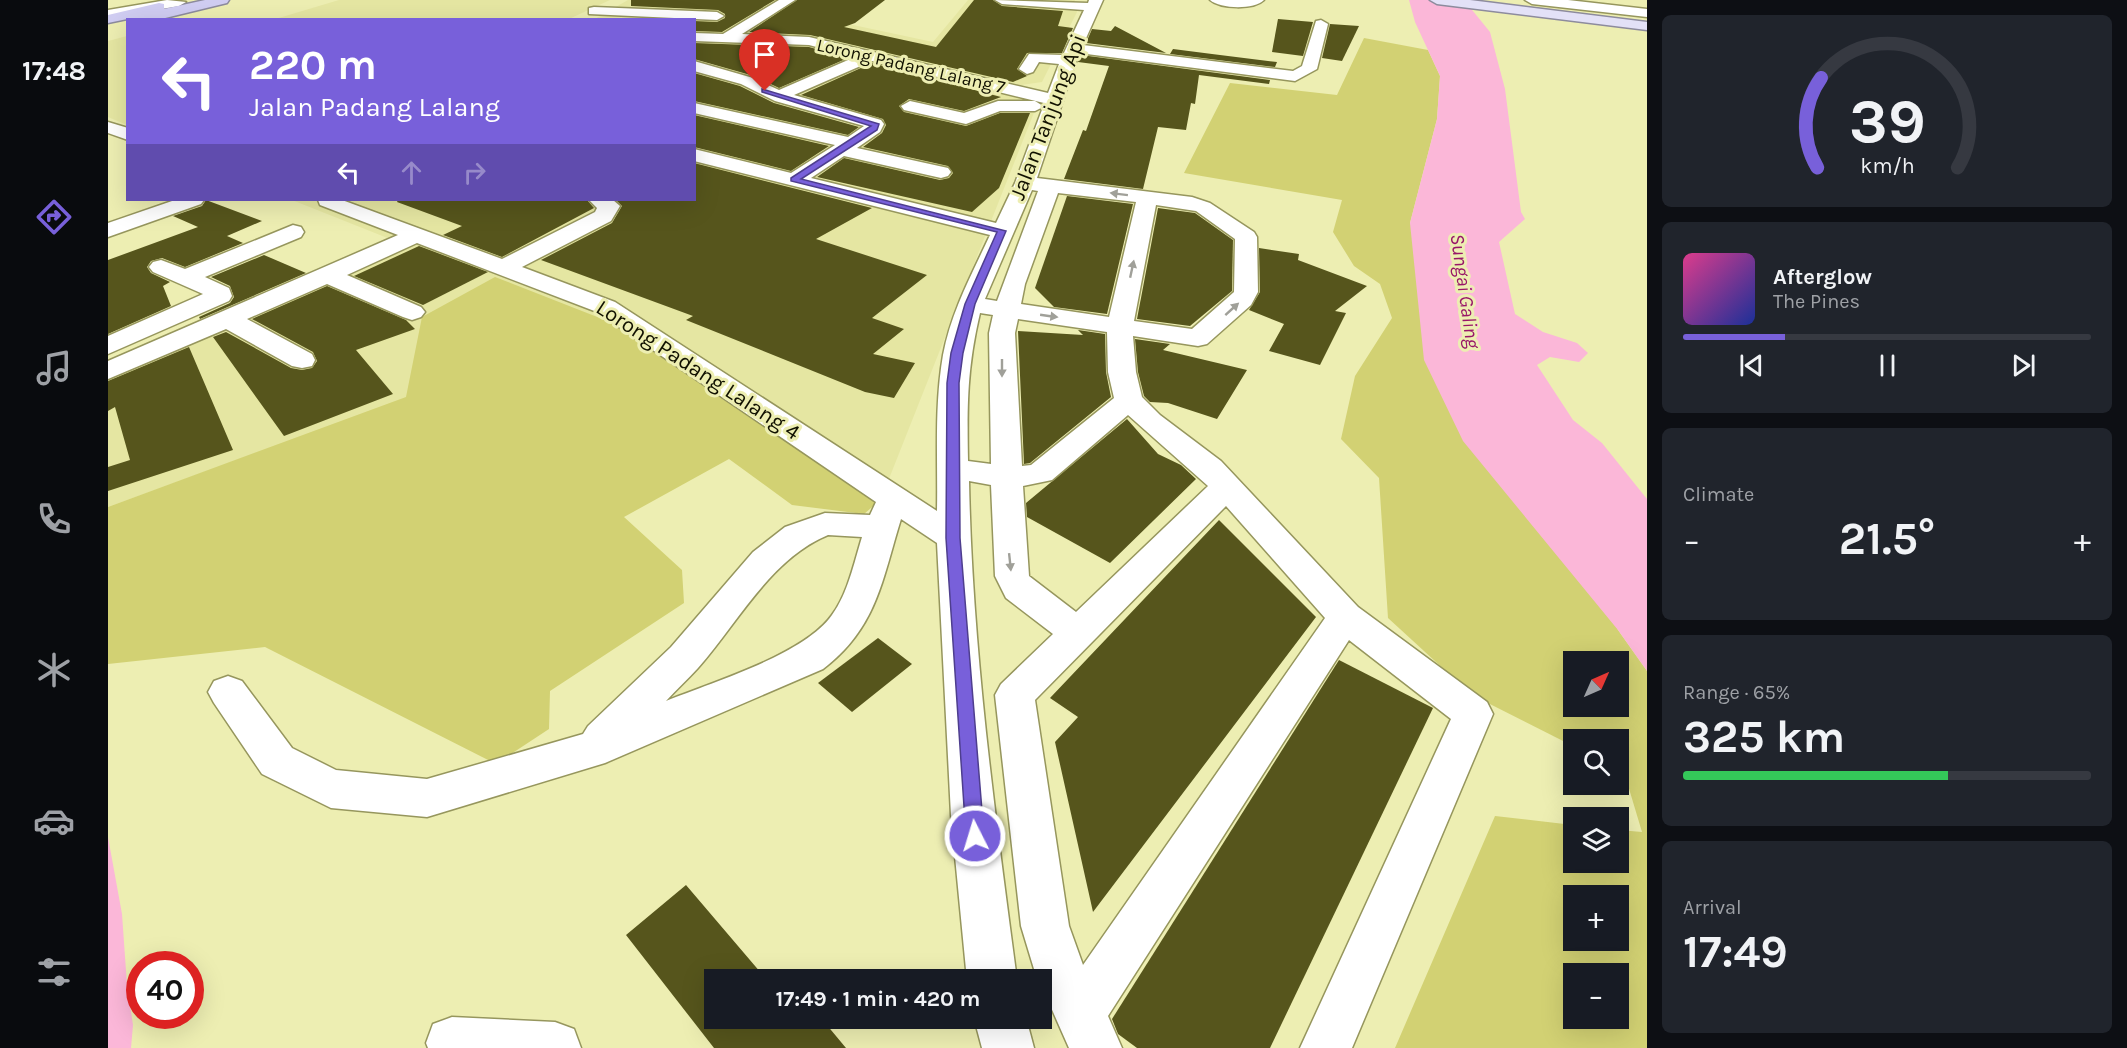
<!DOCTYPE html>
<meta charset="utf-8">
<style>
:root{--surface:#171b24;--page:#20242c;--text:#f1f3f6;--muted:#9ea1a6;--line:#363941;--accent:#7860da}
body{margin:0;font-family:Karla,sans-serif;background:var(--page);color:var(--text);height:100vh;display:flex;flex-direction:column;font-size:22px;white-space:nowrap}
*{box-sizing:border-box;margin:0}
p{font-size:20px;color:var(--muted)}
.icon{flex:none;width:33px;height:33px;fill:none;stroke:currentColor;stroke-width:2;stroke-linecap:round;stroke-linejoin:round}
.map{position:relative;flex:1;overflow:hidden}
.details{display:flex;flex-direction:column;gap:15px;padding:15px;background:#0d0f14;width:480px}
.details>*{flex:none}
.guide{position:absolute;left:18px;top:18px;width:570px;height:183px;border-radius:0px;box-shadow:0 6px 24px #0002;background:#7860da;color:#fff;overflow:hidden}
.needle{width:39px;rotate:45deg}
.fabs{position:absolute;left:1455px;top:651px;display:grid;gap:12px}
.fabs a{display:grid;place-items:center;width:66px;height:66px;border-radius:0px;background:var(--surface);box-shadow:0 6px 24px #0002;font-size:30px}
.speed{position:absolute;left:18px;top:951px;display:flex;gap:12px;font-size:30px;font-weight:700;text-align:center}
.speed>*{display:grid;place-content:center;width:78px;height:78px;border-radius:50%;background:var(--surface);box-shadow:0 6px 24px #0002;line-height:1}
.speed .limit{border:9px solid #d22;background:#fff;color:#111}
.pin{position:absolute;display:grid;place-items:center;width:51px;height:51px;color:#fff;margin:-62px -26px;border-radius:50% 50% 50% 0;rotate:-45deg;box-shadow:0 0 6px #0007}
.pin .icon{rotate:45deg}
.me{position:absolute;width:66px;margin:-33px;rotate:355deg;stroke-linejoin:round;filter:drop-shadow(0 0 4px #0008)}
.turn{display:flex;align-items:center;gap:21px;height:126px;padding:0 24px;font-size:27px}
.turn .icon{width:78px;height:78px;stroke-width:2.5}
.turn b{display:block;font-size:42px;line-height:51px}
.lanes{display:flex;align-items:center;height:57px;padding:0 24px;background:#0003;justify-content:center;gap:30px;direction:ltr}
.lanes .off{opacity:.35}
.big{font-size:45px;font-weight:700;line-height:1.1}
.details .tile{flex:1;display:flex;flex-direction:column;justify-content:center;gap:9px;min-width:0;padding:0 21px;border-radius:9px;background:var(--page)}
.details .dial{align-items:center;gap:0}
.dial svg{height:156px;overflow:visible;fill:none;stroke:var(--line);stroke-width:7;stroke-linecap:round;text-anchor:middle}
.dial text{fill:var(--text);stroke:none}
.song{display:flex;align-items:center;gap:18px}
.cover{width:72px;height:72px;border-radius:9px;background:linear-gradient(135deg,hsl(330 70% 55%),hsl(230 70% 35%))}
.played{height:6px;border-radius:3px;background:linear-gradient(90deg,var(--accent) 25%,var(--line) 25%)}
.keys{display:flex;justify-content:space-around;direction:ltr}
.heat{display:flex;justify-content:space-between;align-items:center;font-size:33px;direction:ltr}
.charge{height:9px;border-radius:4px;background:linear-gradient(90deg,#34c759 65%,var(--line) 0)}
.trip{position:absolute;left:596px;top:969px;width:348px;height:60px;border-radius:0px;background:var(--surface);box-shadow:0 6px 24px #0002;font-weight:700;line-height:60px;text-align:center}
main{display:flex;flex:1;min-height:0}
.tab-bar{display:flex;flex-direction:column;width:108px;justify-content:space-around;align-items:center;background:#090b0e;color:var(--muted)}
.tab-bar .icon{width:42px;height:42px}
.tab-bar .on{color:var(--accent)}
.tab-bar b{font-size:27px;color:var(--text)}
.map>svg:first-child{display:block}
.built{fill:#e5e6a2}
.green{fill:#d2d173;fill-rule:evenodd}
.water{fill:#fbb7d8}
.building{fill:#56551c}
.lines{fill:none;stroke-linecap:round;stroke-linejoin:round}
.minor-casing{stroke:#96965d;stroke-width:3}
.major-casing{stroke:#8d8b9d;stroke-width:3}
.highway-casing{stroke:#8d8b9d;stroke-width:3}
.minor{fill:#fff;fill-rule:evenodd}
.major{fill:#e3e1f7;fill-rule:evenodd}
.highway{fill:#d0cdf2;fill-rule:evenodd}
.oneway{fill:#a0a099}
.route{fill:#7860da;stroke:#4e3e8e;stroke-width:1.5}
.labels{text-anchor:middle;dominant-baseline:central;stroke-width:6;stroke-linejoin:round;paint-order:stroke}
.far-street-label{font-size:18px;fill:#110;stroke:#edeeb2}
.far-water-label{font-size:20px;font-style:italic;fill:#981668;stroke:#edeeb2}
.street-label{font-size:22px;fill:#110;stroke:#edeeb2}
</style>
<main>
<nav class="tab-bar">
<b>17:48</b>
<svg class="icon on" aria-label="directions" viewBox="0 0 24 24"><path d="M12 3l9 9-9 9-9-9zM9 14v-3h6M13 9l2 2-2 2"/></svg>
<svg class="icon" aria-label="music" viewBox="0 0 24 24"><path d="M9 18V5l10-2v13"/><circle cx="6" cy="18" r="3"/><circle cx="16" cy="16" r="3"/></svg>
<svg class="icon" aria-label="phone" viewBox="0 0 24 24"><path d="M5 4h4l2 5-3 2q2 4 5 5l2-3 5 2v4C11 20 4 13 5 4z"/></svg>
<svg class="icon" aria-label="climate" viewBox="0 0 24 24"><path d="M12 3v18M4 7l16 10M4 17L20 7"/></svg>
<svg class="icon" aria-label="car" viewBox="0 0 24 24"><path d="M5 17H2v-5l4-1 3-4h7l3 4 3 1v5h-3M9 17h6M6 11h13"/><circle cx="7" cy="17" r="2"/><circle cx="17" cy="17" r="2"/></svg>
<svg class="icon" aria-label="filters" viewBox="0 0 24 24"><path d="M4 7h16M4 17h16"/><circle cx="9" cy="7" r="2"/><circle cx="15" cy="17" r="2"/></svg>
</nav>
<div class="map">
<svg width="1539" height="1048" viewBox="0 0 1539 1048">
<rect width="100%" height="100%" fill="#edeeb2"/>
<g class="built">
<path d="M231 0H502L461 19 164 20Z"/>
<path d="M520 0H765L731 22 825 42 860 0H967L964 7 971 8 934 82 913 85 810 61 822 45 798 62 702 39 587 34 586 20H485Z"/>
<path d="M19 36H20L19 125 0 117V41Z"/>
<path d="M587 39 700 44 931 100 771 504 502 324 0 507V366L282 239 184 200H586Z"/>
</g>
<g class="green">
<path d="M1256 38 1320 50 1332 76 1329 119 1302 223 1510 630 1539 671V1048H1287L1387 816 1465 825 1466 862H1510L1511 830 1534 832 1516 772 1511 769 1510 740H1466L1465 746 1364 695 1280 618 1271 478 1233 439 1247 376 1284 318 1272 284 1246 266 1225 232 1234 200 1076 173 1122 83 1229 95ZM1466 662H1510V706H1466ZM1466 896H1510V940H1466ZM1466 974H1510V1018H1466Z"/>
<path d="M387 277 502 322 770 502 756 514 684 505 621 459 516 517 574 570 576 603 442 691 441 729 388 764 157 647 0 664V507L298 397 314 317Z"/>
</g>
<g class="water">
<path d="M1301 0H1356L1382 32 1397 89 1413 212 1417 219 1391 242 1407 314 1435 332 1469 343 1480 353 1471 362 1442 357 1429 365 1465 420 1494 443 1539 499V671L1510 630 1355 441 1316 360 1302 223 1329 119 1332 76 1307 22Z"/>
<path d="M0 837 14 914 19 985 25 1025 23 1048H0Z"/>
</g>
<g class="building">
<path d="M523 0H667L614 32 586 31V21L609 22 617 18V14L610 10 523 6Z"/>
<path d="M689 0H777L747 23 736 27 828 47 866 0H885L894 6 955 11 950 26 965 28 954 53H919L909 69 919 76 905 82 702 35 641 32Z"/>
<path d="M1170 19 1205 22 1195 56 1164 52Z"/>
<path d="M1222 24 1251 26 1234 61 1214 58Z"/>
<path d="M1007 26 1058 53 978 43 984 29 1003 31Z"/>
<path d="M586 43 701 47 740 58 671 88 646 76 586 59Z"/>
<path d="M1065 49 1104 54 1169 62 1167 67 1062 54Z"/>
<path d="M973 55 1162 80 1161 84 1091 75 1087 104 1083 103 1078 130 1050 127 1035 189 956 179 975 130 978 131 1001 66 970 62Z"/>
<path d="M764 63 893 97 856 111 801 99 791 106 796 112 858 126 892 113H922L891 188 864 212 709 177 736 158 832 180 841 178 845 173 840 166 755 147 774 133 778 125 775 119 693 95Z"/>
<path d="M586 73 632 86 666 103 751 127 740 135 586 101Z"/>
<path d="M586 115 721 146 683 171 586 147Z"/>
<path d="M586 163 764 208 708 239 819 275 764 318 796 329 765 354 807 363 786 398 757 392 578 320 585 316 433 260 504 223 514 206 508 200H586Z"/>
<path d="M959 196 1025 204 999 314 946 307 927 288Z"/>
<path d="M98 200 154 221 119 236 135 243 77 267 54 258 43 261 39 267 43 273 62 282 55 286 63 306 0 334V260L90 227 65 216 94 206Z"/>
<path d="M290 200H479L486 208 394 257 335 235 354 226 289 202Z"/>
<path d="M1050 208 1087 213 1125 240 1124 291 1082 326 1029 319Z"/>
<path d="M311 246 380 272 315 305 246 276Z"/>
<path d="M1151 248 1191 254 1190 260 1259 286 1227 311 1238 313 1212 365 1161 351 1176 324 1141 310 1152 292Z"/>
<path d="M156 255 198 273 92 319 91 317 122 303 126 297 122 286 103 277Z"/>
<path d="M219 286 298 320 307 329 248 350 285 394 176 436 105 337 118 332 183 368 194 370 204 368 209 361 205 352 144 319Z"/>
<path d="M970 330 997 334 998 372 1003 397 922 463 916 464 910 331 975 335Z"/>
<path d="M1027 339 1062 344 1055 350 1139 370 1109 419 1060 403 1042 402 1036 396 1030 372Z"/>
<path d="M81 347 125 450 0 491V467L22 460 7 407 0 411V381Z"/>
<path d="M1019 419 1050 454 1073 465 1088 479 1002 563 919 517 918 503Z"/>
<path d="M1111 520 1208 617 985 912 947 742 970 717 942 698Z"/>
<path d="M770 638 804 664 744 712 710 683Z"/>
<path d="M1231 660 1325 708 1162 1048H1029L1010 1034 1004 1019Z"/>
<path d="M578 885 659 980H606V1018H713L738 1048H606L518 935Z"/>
</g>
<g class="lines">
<g class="minor-casing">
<g id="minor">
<path d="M59 0 78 2 71 6 0 18V10Z"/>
<path d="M671 0H687L634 34 701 37 940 93 951 64 931 62 925 72 919 74 911 69 921 54 955 55 976 10 894 4 887 0 980 3 981 0H995L975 45 1185 71 1194 66 1208 21 1213 20 1220 24 1209 69 1187 81 971 53 929 178 1084 197 1102 203 1146 232 1149 237 1150 292 1143 305 1099 344 1090 346 1025 336 1028 372 1034 397 1052 415 1113 461 1250 607 1379 702 1385 714 1244 1048H1192L1343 719 1241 640 1000 1016 1014 1048H961L926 969 913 926 887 695 893 684 945 634 898 598 887 576 883 485 861 481C864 647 887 815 909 980H859L843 815 829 543 793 519C774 580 769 628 715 669L497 763 319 817 223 808 154 774 106 703 100 692 106 681 120 676 134 681 184 748 228 770 319 779 475 734 480 726 563 647 645 552 677 527 717 513 762 515 768 502 489 312 309 243 239 275 313 307 317 312 313 317 304 320 295 317 219 284 139 319 204 354 207 360 204 366 194 368 184 366 118 329 0 379V361L290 235 212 205 210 200H234L394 259 487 212 489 208 481 200H505L512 206 503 221 414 267 507 302 829 511C830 460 826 407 835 355 843 312 864 274 882 235L586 161V149L683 173 727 145 586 113V103L740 137 756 126 667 101 633 84 586 71V61L645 78 671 90 747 57 701 45 586 41V33L615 34ZM764 61 936 103 935 106 927 101H890L856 113 802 101 793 106 796 110 858 124 892 111H927L935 107 907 183 888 223 703 178 736 156 833 178 840 176 843 172 840 168 749 148 772 132 776 124 773 120 686 95ZM924 190 930 191 889 301 877 299ZM950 193 1028 202 1001 317 913 304 917 284ZM1048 205 1088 211 1127 239 1126 292 1084 329 1026 321ZM872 313 885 315 881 333 883 464 860 461C859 405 859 368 872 313ZM910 319 999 332 1000 372 1006 398 923 465 914 466 907 333ZM1020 415 1100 486 968 612 921 576 915 486 944 480ZM1118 506 1217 618 975 965 961 926 927 700ZM720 535 754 537C746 563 740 593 724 615 696 655 604 682 558 701 568 690 580 679 590 668 630 623 662 559 720 535Z"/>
<path d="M1102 0H1156C1146 10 1112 9 1102 0Z"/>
<path d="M1417 0H1460L1539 9V17L1424 4Z"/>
<path d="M486 7 609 12 616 16 609 20 481 14V8Z"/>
<path d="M0 122 20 128V140L0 133Z"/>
<path d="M67 200H96L93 204 0 237V223Z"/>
<path d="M185 225 193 227 196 232 193 237 97 277 121 288 124 296 121 301 0 354V336L95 294 45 272 41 267 45 262 53 260 77 269Z"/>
<path d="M344 1017 447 1022 466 1029 473 1048H320L318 1043 325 1024Z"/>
<path d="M866 1018H918L926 1048H874Z"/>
</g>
</g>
<g class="major-casing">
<path id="major" d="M1322 0H1362L1539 22V30L1329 4Z"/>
</g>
<g class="highway-casing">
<path id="highway" d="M97 0H121L119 3 49 20H22L24 18 0 23V15L51 3 56 4V9Z"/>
</g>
<use href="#minor" class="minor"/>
<use href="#major" class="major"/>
<use href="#highway" class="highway"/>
</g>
<defs><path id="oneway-solid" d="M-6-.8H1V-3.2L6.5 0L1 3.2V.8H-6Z" transform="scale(1.5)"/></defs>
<g class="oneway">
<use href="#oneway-solid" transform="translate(1011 194) rotate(-173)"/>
<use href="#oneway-solid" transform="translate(1024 269) rotate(-78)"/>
<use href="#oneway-solid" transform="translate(1124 309) rotate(-42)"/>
<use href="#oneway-solid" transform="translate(941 316) rotate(8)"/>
<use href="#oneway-solid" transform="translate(894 368) rotate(90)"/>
<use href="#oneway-solid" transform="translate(902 562) rotate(84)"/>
</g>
<path class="route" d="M654 89 771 124 769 130 693 179 898 231 867 304 855 353 851 383 852 538 876 836 874 842 867 844 860 842 858 836 838 538 839 383 843 353 857 304 889 232 683 181V178L763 126 654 92Z"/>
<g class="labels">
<g class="far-street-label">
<text transform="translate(803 66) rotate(13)">Lorong Padang Lalang 7</text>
</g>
<g class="far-water-label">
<text transform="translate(1357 291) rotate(82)">Sungai Galing</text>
</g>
<g class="street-label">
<text transform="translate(940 117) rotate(-69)">Jalan Tanjung Api</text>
<text transform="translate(590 370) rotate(33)">Lorong Padang Lalang 4</text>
</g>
</g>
</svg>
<div class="fabs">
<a><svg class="needle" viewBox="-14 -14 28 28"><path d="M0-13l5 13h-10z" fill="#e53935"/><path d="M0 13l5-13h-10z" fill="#9ea1a6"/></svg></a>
<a><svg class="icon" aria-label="search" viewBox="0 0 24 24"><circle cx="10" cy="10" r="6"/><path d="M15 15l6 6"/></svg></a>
<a><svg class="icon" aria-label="layers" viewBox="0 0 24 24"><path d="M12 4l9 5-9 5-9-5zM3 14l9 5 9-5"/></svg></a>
<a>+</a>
<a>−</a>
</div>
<div class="speed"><div class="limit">40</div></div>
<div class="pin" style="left:657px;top:91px;background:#d93025"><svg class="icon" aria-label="arrive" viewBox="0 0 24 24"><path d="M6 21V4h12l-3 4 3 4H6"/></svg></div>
<svg class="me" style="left:867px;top:836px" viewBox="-20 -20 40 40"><circle r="17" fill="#7860da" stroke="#fff" stroke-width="3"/><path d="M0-11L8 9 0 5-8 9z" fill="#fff"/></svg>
<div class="trip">17:49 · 1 min · 420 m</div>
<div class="guide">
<div class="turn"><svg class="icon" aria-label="left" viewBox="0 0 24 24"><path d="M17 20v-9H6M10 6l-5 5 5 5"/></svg><div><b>220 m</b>Jalan Padang Lalang</div></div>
<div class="lanes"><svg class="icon" aria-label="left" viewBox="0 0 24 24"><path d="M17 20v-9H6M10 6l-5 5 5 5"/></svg><svg class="icon off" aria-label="ahead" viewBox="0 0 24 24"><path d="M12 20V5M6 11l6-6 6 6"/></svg><svg class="icon off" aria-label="right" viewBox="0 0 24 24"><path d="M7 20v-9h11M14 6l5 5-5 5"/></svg></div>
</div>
</div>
<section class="details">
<div class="tile dial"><svg viewBox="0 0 100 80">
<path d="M14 69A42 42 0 1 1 86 69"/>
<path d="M14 69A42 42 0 0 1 16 23" stroke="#7860da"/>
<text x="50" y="56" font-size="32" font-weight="700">39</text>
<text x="50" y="72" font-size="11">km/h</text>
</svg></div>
<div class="tile">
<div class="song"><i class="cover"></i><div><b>Afterglow</b><p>The Pines</p></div></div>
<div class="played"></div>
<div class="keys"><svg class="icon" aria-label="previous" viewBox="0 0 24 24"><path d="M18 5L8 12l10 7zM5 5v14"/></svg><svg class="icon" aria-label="pause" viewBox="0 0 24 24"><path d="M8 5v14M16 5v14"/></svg><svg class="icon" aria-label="next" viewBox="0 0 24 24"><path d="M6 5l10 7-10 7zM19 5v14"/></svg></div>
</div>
<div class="tile"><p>Climate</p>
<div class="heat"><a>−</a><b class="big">21.5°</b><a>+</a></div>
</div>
<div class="tile"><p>Range · 65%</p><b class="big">325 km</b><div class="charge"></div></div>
<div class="tile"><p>Arrival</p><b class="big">17:49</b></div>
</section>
</main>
